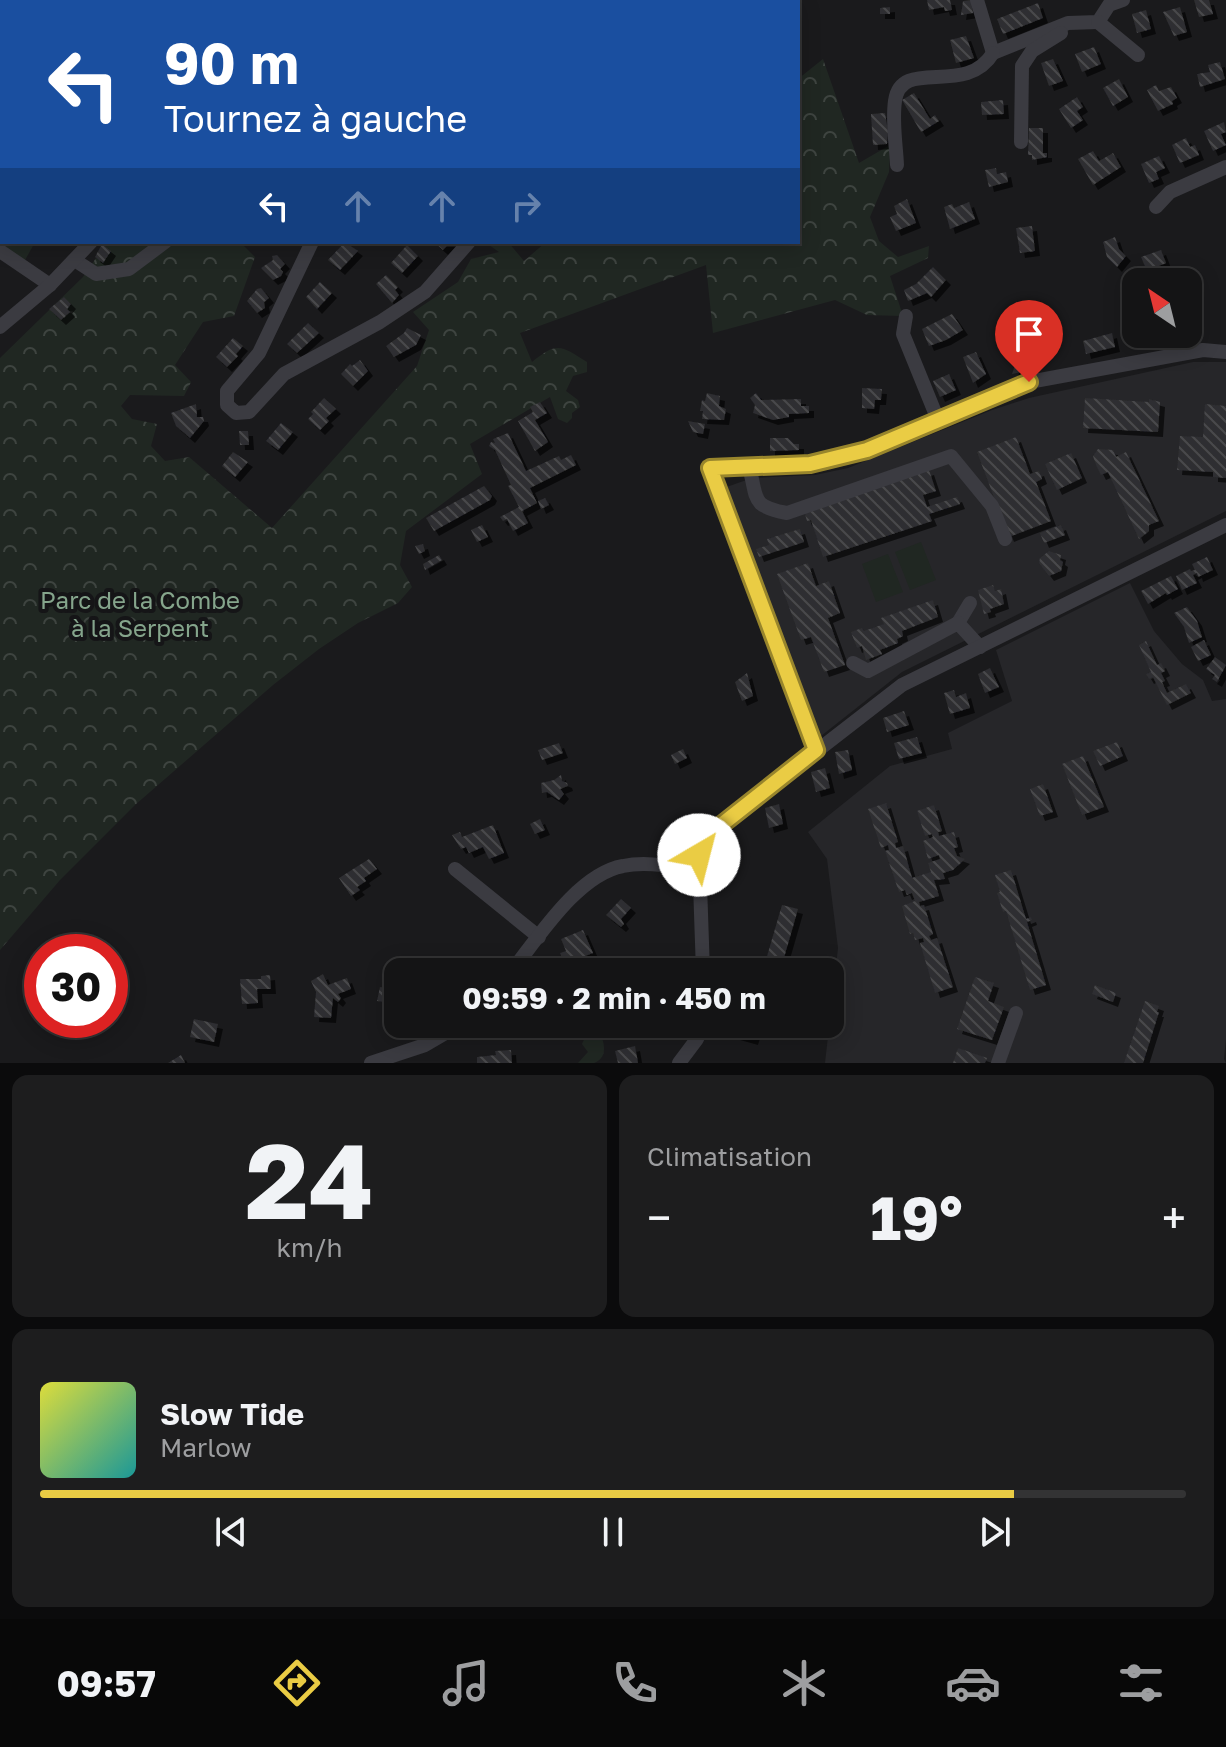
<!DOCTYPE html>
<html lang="fr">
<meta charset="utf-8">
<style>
:root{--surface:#141415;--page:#1d1d1e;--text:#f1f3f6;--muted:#9d9ea0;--line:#333334;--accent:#eacc44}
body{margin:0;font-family:"Golos Text",sans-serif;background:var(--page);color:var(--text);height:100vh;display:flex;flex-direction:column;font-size:30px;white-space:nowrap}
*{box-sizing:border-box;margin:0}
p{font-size:26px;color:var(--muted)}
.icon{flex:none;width:44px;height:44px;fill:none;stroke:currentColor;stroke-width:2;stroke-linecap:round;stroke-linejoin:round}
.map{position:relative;height:1063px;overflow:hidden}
.side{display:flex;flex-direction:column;gap:12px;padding:12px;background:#0b0b0c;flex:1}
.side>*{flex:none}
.hud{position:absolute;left:0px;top:0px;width:800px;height:244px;box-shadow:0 4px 20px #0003,0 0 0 2px var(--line);background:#1a4fa0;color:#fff;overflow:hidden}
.needle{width:52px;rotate:325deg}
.fabs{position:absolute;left:1122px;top:268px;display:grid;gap:16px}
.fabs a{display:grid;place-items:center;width:80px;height:80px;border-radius:16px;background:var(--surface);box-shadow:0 4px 20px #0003,0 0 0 2px var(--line);font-size:40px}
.speed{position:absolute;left:24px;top:934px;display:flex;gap:16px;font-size:40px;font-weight:700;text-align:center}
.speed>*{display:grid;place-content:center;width:104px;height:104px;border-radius:50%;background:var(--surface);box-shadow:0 4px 20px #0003,0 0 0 2px var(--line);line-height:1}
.speed .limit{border:12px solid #d22;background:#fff;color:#111}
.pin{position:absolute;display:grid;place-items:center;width:68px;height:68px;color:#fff;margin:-82px -34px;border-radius:50% 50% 50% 0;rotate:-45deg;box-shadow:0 0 8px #0007}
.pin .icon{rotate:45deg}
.me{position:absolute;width:88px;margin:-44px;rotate:37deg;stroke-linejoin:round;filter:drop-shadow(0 0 6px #0008)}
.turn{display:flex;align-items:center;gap:28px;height:168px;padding:0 32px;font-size:36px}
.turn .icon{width:104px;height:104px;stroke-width:2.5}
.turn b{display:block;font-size:56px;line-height:68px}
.lanes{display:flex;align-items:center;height:76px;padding:0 32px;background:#0003;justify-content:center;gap:40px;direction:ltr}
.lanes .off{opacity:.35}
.big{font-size:60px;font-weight:700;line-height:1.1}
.side .card{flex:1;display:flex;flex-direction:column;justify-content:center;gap:12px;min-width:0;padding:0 28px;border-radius:16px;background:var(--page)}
.side .dial{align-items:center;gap:0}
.dial b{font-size:104px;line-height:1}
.song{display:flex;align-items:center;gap:24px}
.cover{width:96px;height:96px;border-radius:12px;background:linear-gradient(135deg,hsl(60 70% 55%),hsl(180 70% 35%))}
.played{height:8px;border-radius:4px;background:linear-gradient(90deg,var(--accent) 85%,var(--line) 85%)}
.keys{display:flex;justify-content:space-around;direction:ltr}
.heat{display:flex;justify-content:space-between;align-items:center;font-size:44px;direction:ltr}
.side .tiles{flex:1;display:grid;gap:12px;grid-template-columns:1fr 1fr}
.card:last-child{grid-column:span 2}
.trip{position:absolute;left:384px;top:958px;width:460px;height:80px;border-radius:16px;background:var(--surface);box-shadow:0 4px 20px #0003,0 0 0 2px var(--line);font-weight:700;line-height:80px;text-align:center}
.dock{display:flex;height:128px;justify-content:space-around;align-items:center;background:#080808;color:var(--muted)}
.dock .icon{width:56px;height:56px}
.dock .current{color:var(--accent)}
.dock b{font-size:36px;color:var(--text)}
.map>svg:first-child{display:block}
.built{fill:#262629}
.forest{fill:url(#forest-crowns)}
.pitch{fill:#202722}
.building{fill:url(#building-back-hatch);filter:url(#shadow)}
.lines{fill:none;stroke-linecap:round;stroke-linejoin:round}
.minor{stroke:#3b3b41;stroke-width:14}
.route-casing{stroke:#98852c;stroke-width:20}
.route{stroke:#eacc44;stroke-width:14}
.labels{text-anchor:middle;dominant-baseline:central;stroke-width:8;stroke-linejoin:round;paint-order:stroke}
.park-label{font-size:24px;fill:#85a58c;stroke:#151517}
</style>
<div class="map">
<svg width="1226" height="1063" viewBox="0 0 1226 1063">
<defs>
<pattern id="forest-crowns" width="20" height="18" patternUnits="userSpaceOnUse" patternTransform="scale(2)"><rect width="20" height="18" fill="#202722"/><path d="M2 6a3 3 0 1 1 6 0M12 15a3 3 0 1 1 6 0" fill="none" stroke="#3e4440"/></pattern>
<pattern id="building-back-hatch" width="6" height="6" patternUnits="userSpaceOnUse" patternTransform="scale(2)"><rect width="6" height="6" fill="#2d2d30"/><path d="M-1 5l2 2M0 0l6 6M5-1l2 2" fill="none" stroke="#49494c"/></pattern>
<filter id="shadow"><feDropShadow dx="5" dy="5" stdDeviation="0" flood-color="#0009"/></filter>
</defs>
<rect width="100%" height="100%" fill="#1a1a1c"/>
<g class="built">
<path d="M1193 362H1226V511L902 672 821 736 812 734 721 489 752 478 815 475 848 468 992 410 1029 398Z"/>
<path d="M1130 583 1154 631 1182 664 1203 680 1212 701 1226 699V1039L1224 1059 1226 1063H825L838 948 827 859 808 832 890 766 952 749 948 733 1012 701 996 650Z"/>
</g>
<g class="forest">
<path d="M0 0H177L2 2V242H35L24 262 0 245Z"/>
<path d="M823 59 859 163 890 145 889 172 870 217 879 241 898 257 929 246 928 258 890 276 903 316 867 315 835 300 713 333 706 265 520 333 532 362C558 341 561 346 587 362V372L573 376 566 391 578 400 580 407 572 413V418L567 423 558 419 550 397 470 444 482 474 406 531 400 565 412 587 398 603 358 623 319 649 273 685 135 805 60 880 0 950V358L83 277 107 242H240L255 257 234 316 203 322 175 365 191 382 184 396 130 395 121 406 132 419 157 424 151 446 165 461 189 457 272 528 417 366 429 330 413 312 458 282 471 259 499 252 485 242H508L524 261 546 242H798V79Z"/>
<path d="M589 1029 601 1035C605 1046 607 1058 594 1063H578L588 1052 582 1044Z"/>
</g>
<g class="pitch">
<path d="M921 542 936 580 910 590 895 552Z"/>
<path d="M888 554 903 592 876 602 862 564Z"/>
</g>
<g class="building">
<path d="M927 0H950L952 10 945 11 944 7 929 10Z"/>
<path d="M971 0 973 13 961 15 963 1Z"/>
<path d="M1194 0H1209L1213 14 1199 17Z"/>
<path d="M1038 3 1043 18 1003 34 997 19Z"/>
<path d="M890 7V14H880V8Z"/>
<path d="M1180 7 1187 32 1174 36 1163 12Z"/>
<path d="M1146 10 1151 29 1137 33 1132 14Z"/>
<path d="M966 36 974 58 956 63 950 40Z"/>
<path d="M1094 47 1101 64 1082 72 1075 54Z"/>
<path d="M1053 59 1063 81 1049 86 1041 63Z"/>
<path d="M1220 62 1225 79 1200 87 1197 74 1210 72 1208 65Z"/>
<path d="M1119 79 1128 97 1113 106 1103 88Z"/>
<path d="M1156 85 1159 91 1171 87 1177 98 1172 101 1173 104 1158 111 1147 90Z"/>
<path d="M914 93 930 119 935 115 939 121 921 132 902 100Z"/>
<path d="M1077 97 1083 107 1077 111 1083 120 1071 128 1059 109Z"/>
<path d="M1003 100 1004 114 982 115 981 102Z"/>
<path d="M885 113 888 131 887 144 873 145 871 114Z"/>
<path d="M1224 122 1226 132 1221 134 1226 145 1213 151 1204 131Z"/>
<path d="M1029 128H1043V153H1047V157L1032 160V155H1028Z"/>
<path d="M1186 138 1190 147 1195 145 1199 155 1180 163 1172 145Z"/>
<path d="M1093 151 1099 161 1113 153 1121 167 1093 185 1078 159Z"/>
<path d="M1159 156 1165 168 1156 172 1159 179 1149 183 1141 164Z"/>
<path d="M996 168 997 174 1006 172 1008 182 989 187 985 170Z"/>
<path d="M907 199 916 223 896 231 890 217 897 214 894 206Z"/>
<path d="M969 202 975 219 950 229 944 207 952 204 954 208Z"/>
<path d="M1032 226 1035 251 1020 253 1016 228Z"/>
<path d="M1115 237 1119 249 1126 256 1117 267 1107 257 1103 242Z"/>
<path d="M345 242 358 251 340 270 328 260Z"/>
<path d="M434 242H451L443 250Z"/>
<path d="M102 244 111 251 103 263 95 257Z"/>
<path d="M407 245 418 256 402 273 391 263Z"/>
<path d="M1161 250 1166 263 1147 271 1141 257Z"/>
<path d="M277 255 285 264 280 269 283 272 281 276 273 280 261 268 273 260 272 256Z"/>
<path d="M933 267 946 280 931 297 927 293 908 301 904 290 916 284Z"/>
<path d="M386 275 398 287 395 290 399 295 392 303 376 284Z"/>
<path d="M320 282 332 293 317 309 306 297Z"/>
<path d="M261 288 269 298 264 302 265 308 257 313 247 301 257 289Z"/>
<path d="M64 297 71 304 67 309 70 312 61 320 49 309Z"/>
<path d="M952 314 963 330 946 340 929 346 922 329Z"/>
<path d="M308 323 319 333 297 353 287 344Z"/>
<path d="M407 328 421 335 416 345 394 357 386 346 404 333Z"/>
<path d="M1112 333 1115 347 1086 354 1083 341Z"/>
<path d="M1017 337 1038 348 1035 354 1039 356 1037 360 1033 359 1027 371 1012 374 1020 351 1011 347Z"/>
<path d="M233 338 243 346 236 354 238 356 227 367 216 357Z"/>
<path d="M976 352 986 374 973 383 963 357Z"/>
<path d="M360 360 368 371 353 386 341 374 350 364 352 366Z"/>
<path d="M949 374 956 390 940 397 933 381Z"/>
<path d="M862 388 882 389 881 400H875L874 409 862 408Z"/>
<path d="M707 393 720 396 719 406 726 409 724 420 702 419 703 411H700L702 400 705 401Z"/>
<path d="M756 393 761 400 801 399V406H809V413L789 414V417L773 420 753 413 755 405 750 398Z"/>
<path d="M324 398 336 409 326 418 329 421 320 430 308 419 313 414 311 412Z"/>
<path d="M1085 398 1149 402V399L1160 402 1158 432 1083 428Z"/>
<path d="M540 402 547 413 535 420 548 442 535 451 518 421 533 412 530 407Z"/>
<path d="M196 404 197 417H203L204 421 190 438 176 426 171 413Z"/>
<path d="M1205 404 1226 406V478L1213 477V472L1177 470 1180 436 1203 437Z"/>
<path d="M688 421 705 424 703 434 693 432Z"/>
<path d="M281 423 293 432 278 450 266 441Z"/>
<path d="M239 431H248L249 445H240Z"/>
<path d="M508 433 526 471 559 456 561 460 571 455 576 465 530 488 537 503 522 511 528 523 513 531 507 519 503 521 500 517 519 507 508 486 511 485 495 450 489 446 491 442 495 443 493 439Z"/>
<path d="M1016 437 1030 474 1039 471 1042 479 1036 482 1051 521 1009 537 977 452Z"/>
<path d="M770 438H788L794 444H799V450L770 451Z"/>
<path d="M1098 449 1113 450 1116 457 1126 452 1159 521 1149 525V531L1139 539 1108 472 1101 475 1096 465 1093 456Z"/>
<path d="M233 452 248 462 235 477 222 466Z"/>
<path d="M1071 453 1082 478 1057 490 1045 464Z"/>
<path d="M929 470 936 491 923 495 927 507 957 497 960 504 929 514 932 521 823 557 811 520 807 521 804 511Z"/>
<path d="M484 486 492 496 490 500 434 531 426 518Z"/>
<path d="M545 498 549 505 541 509 538 501Z"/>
<path d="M482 525 488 537 477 542 471 530Z"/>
<path d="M1061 525 1065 535 1044 543 1040 533Z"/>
<path d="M800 529 804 542 759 557 756 549 769 545 767 539Z"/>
<path d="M423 544 425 551 419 554 415 546Z"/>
<path d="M1049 551 1061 555 1060 560 1063 562 1061 571 1049 576 1039 563 1040 558Z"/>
<path d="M439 555 442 560 425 570 423 564Z"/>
<path d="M1207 557 1213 570 1198 577 1197 573 1193 575 1197 583 1182 590 1176 576 1190 569 1191 571 1195 570 1192 564Z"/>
<path d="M808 563 816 586 829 581 840 613 828 618 845 665 824 672 811 637 801 640 777 574Z"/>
<path d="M1171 576 1178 589 1167 595 1166 593 1148 604 1141 591Z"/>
<path d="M993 585 995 591 1001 589 1004 604 990 609 991 612 984 614 978 590Z"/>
<path d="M933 600 938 617 902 631 903 636 897 639 898 643 880 650 882 654 866 660 862 646 857 648 851 632 862 628 864 631 884 624 881 618Z"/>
<path d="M1187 607 1197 621 1202 637 1189 643 1184 627 1174 613Z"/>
<path d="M1204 640 1211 655 1198 661 1191 647Z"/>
<path d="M1146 641 1157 665 1161 663 1165 671 1161 673 1165 681 1162 682 1167 693 1186 684 1191 693 1167 705 1153 677 1149 679 1146 674 1151 672 1139 645Z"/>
<path d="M1215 657 1226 665 1217 682 1212 679 1215 675 1206 669Z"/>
<path d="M990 668 999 687 985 693 978 674Z"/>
<path d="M747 673 753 696 742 701 735 682Z"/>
<path d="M954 690 956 697 966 693 970 708 950 714 944 693Z"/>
<path d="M904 711 909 725 887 732 883 718Z"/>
<path d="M917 737 922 753 899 759 894 743Z"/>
<path d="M1117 742 1123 756 1100 766 1093 751Z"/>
<path d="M559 743 563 753 542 760 538 750Z"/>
<path d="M683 749 687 758 675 764 671 755Z"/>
<path d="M848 750 852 770 839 774 835 752Z"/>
<path d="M1083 756 1104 807 1082 815 1062 764Z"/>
<path d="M825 768 830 788 816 792 811 772Z"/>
<path d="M561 775 562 781 567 783 568 786 560 789 564 794 559 800 547 792 542 793 541 783 554 780Z"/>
<path d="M1043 784 1053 812 1040 816 1030 789Z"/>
<path d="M886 803 898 842 895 843 896 848 903 846 912 878 931 872 928 863 940 859 939 855 928 859 923 841 933 837 932 834 925 836 917 811 934 805 942 831 938 832 939 836 954 832 958 847 954 848 957 856 965 859 953 870 943 873 945 879 934 880 939 896 919 902 920 906 924 905 933 934 929 936 931 940 937 938 953 987 935 993 920 943 924 942 923 938 915 940 913 933 910 934 902 906 915 901 912 893 907 895 905 890 899 892 885 851 889 850 888 845 881 848 868 809Z"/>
<path d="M779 804 783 824 769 828 765 808Z"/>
<path d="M540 819 545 830 535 834 530 824Z"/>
<path d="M493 825 504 853 489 859 483 847 469 853 466 847 461 849 452 835 460 832 462 837Z"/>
<path d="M369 859 377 869 364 878 366 881 357 887 360 890 351 896 339 878Z"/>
<path d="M1011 870 1026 919 1031 917 1032 920 1027 922 1046 985 1030 990 1006 911 1003 912 997 893 1000 892 995 875Z"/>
<path d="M621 899 631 908 621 919 624 924 621 927 606 915Z"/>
<path d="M782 905 798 909 781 968 765 963Z"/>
<path d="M583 930 593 953 565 964 560 953 566 951 561 939Z"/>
<path d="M638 959 654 972H628Z"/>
<path d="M323 974 328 985 347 978 351 989 338 994 341 998 338 1002 333 998 331 1018 314 1017 316 992 311 981Z"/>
<path d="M270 975 271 989H257L258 1003 242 1004 240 979H261V976Z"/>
<path d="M975 977 994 983 988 1001 1004 1007 992 1040 957 1029Z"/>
<path d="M1095 985 1116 993 1113 1002 1092 994Z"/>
<path d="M380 987 398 989V1004L377 1001Z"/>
<path d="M1145 1001 1159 1006 1157 1012H1159L1143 1063H1124Z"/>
<path d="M194 1019 218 1024 214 1042 190 1037Z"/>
<path d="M556 1024H569L571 1028 562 1034Z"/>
<path d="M739 1024H758L753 1040 735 1035Z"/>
<path d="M635 1046 638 1063H618L615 1051Z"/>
<path d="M958 1048 987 1058 985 1063H953Z"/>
<path d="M511 1050 512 1063H477V1057L496 1055 495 1051Z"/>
<path d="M181 1055 185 1063H168Z"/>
</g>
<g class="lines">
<g class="minor">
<path d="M977 0 993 53 1068 23 1098 22 1109 5 1123 0"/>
<path d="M242 2 243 0"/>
<path d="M427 2 428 0"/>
<path d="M577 2 581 0"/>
<path d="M1098 22 1138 55"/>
<path d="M1021 142 1022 66 1032 51 1061 33"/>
<path d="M897 165C896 144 892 122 895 101 901 56 966 98 993 53"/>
<path d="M1156 207 1170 192 1226 167"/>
<path d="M312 242 259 353 227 391V405L236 413 249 412 284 374 380 322 425 292 469 242"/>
<path d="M0 251 50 285"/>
<path d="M76 261 96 274 129 269 165 242"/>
<path d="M906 316 903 334 938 420"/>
<path d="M0 327 50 285 91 242"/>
<path d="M749 467C758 499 750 506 787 513L951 456 992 506 1005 539"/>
<path d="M958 623 970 603"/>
<path d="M853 663 868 671 958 623 980 647"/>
<path d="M816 750 710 468 810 464 867 450 1029 382 1203 350 1226 352"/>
<path d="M455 869 539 937"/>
<path d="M511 972C538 938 578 874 623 866 647 861 674 867 699 870"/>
<path d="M703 972 699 855 706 837 902 685 1226 525"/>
<path d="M371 1063 425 1045 461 1024"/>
<path d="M679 1063 697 1039 703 1024"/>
<path d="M998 1063 1016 1013"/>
</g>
</g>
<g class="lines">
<g class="route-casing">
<path id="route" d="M699 855 701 843 706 837 816 750 710 468 810 464 867 450 1029 382"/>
</g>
<use href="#route" class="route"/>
</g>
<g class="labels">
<g class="park-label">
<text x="140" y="599">Parc de la Combe<tspan x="140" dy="28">à la Serpent</tspan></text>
</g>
</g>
</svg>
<div class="fabs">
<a><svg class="needle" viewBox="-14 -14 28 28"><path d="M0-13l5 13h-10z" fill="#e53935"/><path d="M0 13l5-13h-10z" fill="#9d9ea0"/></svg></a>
</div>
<div class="speed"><div class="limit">30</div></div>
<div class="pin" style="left:1029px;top:382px;background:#d93025"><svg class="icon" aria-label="arrive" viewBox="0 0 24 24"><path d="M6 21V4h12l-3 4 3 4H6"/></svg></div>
<svg class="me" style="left:699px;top:855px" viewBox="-20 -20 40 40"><circle r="19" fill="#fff"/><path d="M0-13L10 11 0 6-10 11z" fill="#eacc44"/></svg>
<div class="trip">09:59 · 2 min · 450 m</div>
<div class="hud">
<div class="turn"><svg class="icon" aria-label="left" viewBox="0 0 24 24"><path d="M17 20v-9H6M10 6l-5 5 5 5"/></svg><div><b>90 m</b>Tournez à gauche</div></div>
<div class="lanes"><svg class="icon" aria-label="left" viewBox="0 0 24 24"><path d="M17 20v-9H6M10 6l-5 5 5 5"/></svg><svg class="icon off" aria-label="ahead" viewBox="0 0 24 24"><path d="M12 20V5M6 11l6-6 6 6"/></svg><svg class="icon off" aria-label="ahead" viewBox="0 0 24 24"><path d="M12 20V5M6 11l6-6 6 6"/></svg><svg class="icon off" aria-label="right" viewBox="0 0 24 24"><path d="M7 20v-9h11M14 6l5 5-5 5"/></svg></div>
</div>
</div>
<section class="side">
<div class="tiles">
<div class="card dial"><b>24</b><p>km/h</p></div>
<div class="card"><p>Climatisation</p>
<div class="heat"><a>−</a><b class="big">19°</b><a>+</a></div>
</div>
<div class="card">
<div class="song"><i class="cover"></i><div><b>Slow Tide</b><p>Marlow</p></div></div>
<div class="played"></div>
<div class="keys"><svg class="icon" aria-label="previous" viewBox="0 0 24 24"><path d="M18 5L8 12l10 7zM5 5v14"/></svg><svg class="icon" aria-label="pause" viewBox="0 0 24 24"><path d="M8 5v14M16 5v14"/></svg><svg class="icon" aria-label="next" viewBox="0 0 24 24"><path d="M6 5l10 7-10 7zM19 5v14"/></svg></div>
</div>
</div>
</section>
<nav class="dock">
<b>09:57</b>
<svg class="icon current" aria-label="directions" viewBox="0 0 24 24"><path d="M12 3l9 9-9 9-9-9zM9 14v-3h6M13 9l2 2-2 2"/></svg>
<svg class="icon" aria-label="music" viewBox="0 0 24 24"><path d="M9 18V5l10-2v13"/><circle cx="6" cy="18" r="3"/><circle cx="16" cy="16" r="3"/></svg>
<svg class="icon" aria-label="phone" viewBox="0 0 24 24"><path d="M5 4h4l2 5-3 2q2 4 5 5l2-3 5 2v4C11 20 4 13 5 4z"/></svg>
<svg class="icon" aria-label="climate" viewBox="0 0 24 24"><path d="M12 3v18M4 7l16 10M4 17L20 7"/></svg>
<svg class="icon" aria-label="car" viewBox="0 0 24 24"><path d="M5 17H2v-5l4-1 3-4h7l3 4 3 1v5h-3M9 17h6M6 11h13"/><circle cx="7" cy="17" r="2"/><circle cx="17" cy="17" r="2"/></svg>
<svg class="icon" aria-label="filters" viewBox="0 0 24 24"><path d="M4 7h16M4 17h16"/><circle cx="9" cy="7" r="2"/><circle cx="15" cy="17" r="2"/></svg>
</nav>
